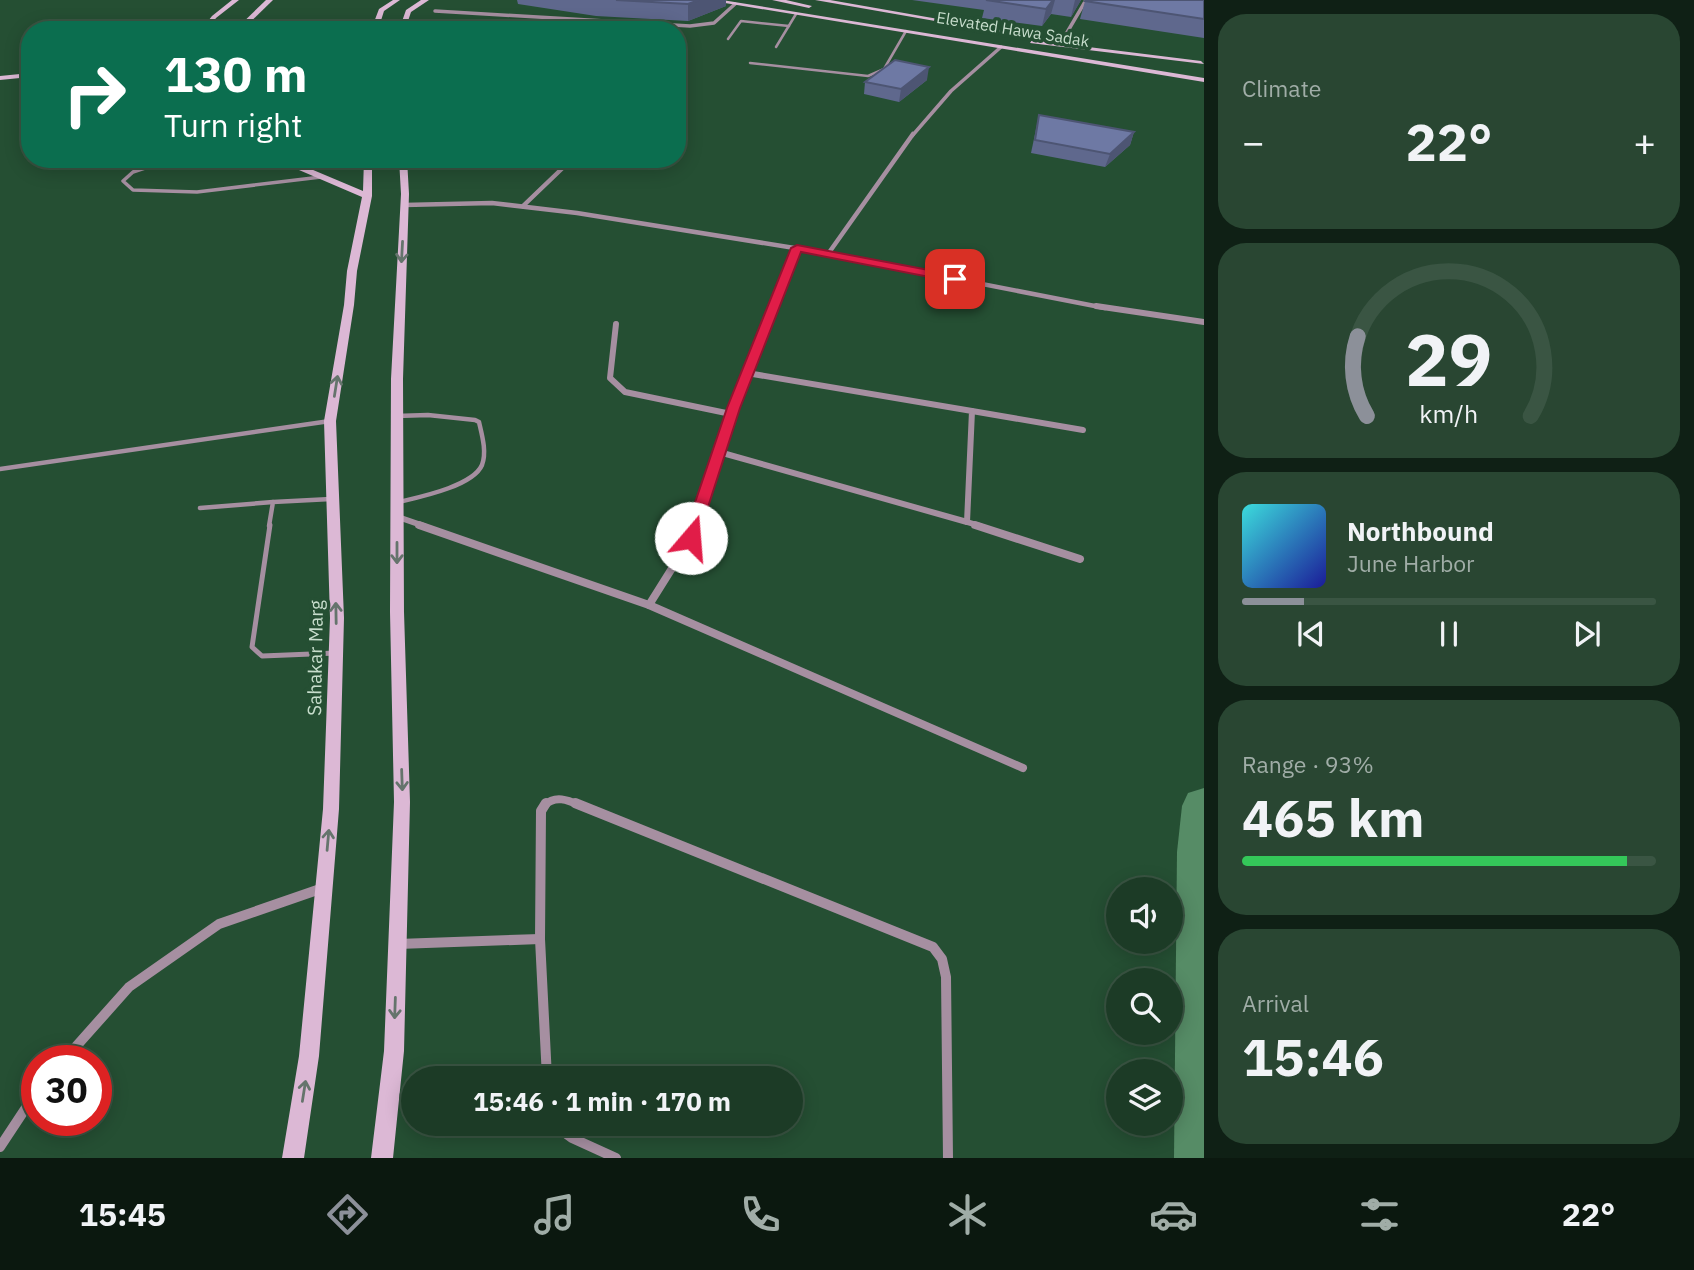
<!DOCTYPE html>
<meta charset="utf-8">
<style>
:root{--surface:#1c3b26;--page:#294632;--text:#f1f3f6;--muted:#a0ada7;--line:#3a5543;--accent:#8c9099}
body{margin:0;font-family:"IBM Plex Sans",sans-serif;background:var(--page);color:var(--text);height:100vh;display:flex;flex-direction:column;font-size:26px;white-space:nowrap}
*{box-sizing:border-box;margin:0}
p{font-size:23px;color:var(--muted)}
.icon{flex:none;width:38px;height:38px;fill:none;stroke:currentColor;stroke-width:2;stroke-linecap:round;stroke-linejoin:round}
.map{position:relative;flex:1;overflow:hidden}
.side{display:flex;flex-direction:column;gap:14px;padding:14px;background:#0f2015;width:490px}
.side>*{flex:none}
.banner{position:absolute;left:21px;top:21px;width:665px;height:147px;border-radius:28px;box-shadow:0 4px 18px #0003,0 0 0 2px var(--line);background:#0b6e4f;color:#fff;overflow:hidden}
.controls{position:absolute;left:1106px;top:877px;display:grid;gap:14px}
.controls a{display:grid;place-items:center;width:77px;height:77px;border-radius:50%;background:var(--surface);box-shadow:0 4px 18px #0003,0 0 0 2px var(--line);font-size:35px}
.speed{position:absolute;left:21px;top:1045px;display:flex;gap:14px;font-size:35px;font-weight:700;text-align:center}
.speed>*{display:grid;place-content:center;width:91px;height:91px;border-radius:50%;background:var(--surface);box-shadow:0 4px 18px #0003,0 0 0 2px var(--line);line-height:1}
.speed .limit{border:10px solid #d22;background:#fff;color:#111}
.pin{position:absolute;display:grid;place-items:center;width:60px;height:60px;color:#fff;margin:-30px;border-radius:14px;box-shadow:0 4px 10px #0006}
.me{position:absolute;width:77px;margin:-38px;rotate:18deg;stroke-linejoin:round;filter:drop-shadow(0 0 5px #0008)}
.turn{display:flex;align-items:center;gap:24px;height:147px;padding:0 28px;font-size:32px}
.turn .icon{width:91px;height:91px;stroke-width:2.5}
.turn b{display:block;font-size:49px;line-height:60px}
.big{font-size:52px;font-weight:700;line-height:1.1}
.side .widget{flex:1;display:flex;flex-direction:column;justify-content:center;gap:10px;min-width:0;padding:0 24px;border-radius:28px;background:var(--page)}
.side .dial{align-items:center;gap:0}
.dial svg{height:182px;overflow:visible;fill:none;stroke:var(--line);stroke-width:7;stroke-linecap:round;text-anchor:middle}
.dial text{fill:var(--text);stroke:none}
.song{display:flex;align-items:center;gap:21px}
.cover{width:84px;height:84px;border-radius:10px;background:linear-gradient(135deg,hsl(180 70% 55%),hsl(240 70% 35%))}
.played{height:7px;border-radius:4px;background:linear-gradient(90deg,var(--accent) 15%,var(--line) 15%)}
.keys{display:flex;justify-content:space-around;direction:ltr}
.heat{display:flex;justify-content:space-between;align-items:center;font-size:38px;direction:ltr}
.charge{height:10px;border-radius:5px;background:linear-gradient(90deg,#34c759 93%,var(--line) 0)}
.trip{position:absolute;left:401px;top:1066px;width:402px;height:70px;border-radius:35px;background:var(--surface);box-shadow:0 4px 18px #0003,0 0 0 2px var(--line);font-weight:700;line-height:70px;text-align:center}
.menu{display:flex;height:112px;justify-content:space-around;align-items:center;background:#0b180f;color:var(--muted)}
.menu .icon{width:49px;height:49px}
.menu .current{color:var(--accent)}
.menu b{font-size:32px;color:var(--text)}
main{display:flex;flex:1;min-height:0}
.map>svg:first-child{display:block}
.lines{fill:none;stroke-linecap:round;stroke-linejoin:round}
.canal{fill:#568c66;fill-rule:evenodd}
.lane-far3{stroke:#a68fa1;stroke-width:2.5}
.lane-far2{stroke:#a68fa1;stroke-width:3.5}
.lane-far1{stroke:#a68fa1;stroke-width:4.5}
.lane{stroke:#a68fa1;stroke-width:5}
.street-far4{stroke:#a68fa1;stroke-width:3.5}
.street-far3{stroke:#a68fa1;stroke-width:4.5}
.street-far2{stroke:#a68fa1;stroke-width:6}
.street-far1{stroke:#a68fa1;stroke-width:8}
.street{stroke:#a68fa1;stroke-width:10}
.secondary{fill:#dcb8d5;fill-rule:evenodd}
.wall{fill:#5f688d}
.shaded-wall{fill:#4d5573}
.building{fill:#6e79a4;stroke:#4d5573;stroke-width:2}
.oneway{stroke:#65746c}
.route{fill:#e11d48;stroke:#92132f;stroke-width:2}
.labels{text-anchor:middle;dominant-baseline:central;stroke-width:7;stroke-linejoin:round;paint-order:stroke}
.far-street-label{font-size:16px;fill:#c7ddcc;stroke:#254f33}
.street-label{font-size:19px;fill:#c7ddcc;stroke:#254f33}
</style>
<main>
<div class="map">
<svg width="1204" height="1158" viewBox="0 0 1204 1158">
<rect width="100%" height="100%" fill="#254f33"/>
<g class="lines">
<path class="canal" d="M1204 788V1158H1174L1177 852 1182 806 1188 793Z"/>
<g class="lane-far3">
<path d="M728 39 741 21 789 26"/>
<path d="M776 47 796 14"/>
<path d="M750 63 868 76 884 69 906 31"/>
</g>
<path class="lane-far2" d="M172 159 133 172 123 181 133 190 197 192 321 177"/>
<g class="lane-far1">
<path d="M396 416 428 415 475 420 479 422C482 435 487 452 482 465 473 486 420 497 399 502"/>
<path d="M0 469 330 421"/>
<path d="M200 508 273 502"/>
<path d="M269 526 273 502 331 499"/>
</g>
<path class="lane" d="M270 525 252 647 262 656 336 653"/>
<g class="street-far4">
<path d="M435 11 690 26 714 23 735 4"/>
<path d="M239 27 375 28"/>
<path d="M1062 41 1086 0"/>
<path d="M912 136 951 91 1001 47"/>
</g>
<g class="street-far3">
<path d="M404 205 492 203 577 213 813 251 1105 308"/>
<path d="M523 206 572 159"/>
<path d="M828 254 913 134"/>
<path d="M773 308 797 248"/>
</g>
<g class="street-far2">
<path d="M1096 306 1204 322"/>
<path d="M616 324 610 378 625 392 731 414"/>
<path d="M972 411 1083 430"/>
<path d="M719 452 967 522 972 411 747 373"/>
<path d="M398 517 424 526"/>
<path d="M967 522 980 526"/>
<path d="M695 526 733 408 774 306"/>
</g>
<g class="street-far1">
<path d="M419 525 649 605 691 538 695 525"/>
<path d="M975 525 1080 559"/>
<path d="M649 605 1023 768"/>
<path d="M545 805C555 795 568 800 579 805"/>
</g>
<g class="street">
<path d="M546 803 541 811 540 939 547 1078"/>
<path d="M575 803 933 947 942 959 946 977 948 1158"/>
<path d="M398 944 540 939"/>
<path d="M64 1060 129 987 219 924 323 888"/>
<path d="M553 1124 572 1138 616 1158"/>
<path d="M0 1147 37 1091"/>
</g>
<g class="secondary">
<path d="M232 0H239L216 18 208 30H201L212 16Z"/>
<path d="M266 0H273L242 30H235Z"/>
<path d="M393 0H400L384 11 378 30H371L379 9Z"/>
<path d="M421 0H429L411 12 405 30H399L406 10Z"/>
<path d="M707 0H722L1204 78V82Z"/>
<path d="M772 0H786L812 6 809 8Z"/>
<path d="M815 0H830L1047 38 1044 40Z"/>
<path d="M1032 40 1201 61 1204 64 1030 43Z"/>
<path d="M30 73V77L0 80V76Z"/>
<path d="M257 159H287L363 191 364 159H372V196L357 271 354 305 336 421 344 618 339 809 319 1056 304 1158H282L299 1056 323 809 330 618 324 421 344 305 347 271 362 197 285 164Z"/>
<path d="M399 159H407L409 194 403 379 404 612 410 802 404 1051 393 1158H371L384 1051 394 802 390 612 391 379 401 194Z"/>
</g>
</g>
<g class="wall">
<path d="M517 0H726V6L688 21 596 16 518 4Z"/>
<path d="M912 0H1081L1071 17 1051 14 1042 26 982 18 984 10Z"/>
<path d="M1204 0V38L1080 19 1085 1Z"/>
<path d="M927 80 899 102 864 94 865 82Z"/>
<path d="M1039 115 1134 132 1130 145 1105 167 1031 153Z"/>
</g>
<g class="shaded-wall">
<path d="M699 0H726V6L688 21V4Z"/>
<path d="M1053 0H1055L1051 14 1042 26 1046 9Z"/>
<path d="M1075 0H1081L1071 17Z"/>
<path d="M929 67 927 80 899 102 901 89Z"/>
<path d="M1134 132 1130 145 1105 167 1110 154Z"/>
</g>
<g class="building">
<path d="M616 0H699L688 4Z"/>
<path d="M986 0H1053L1046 9Z"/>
<path d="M1086 0H1204V19L1085 1Z"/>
<path d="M895 60 929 67 901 89 865 82Z"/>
<path d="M1039 115 1134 132 1110 154 1035 140Z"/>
</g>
<defs><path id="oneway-shaft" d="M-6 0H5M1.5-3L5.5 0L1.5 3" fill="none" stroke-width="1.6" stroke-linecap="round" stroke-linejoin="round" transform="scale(1.75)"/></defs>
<g class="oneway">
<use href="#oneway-shaft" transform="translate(402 252) rotate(93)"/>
<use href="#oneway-shaft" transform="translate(336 386) rotate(-81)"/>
<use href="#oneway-shaft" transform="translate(397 553) rotate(90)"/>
<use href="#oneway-shaft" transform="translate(336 613) rotate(-91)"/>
<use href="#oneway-shaft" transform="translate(402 780) rotate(88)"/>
<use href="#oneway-shaft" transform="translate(328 840) rotate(-85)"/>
<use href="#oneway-shaft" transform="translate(395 1008) rotate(92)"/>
<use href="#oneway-shaft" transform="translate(304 1091) rotate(-81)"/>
</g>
<path class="route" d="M797 245 955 275 961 279 955 282 801 252 740 408 698 538 691 543 685 541 683 538 727 408 791 248Z"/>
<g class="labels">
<g class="far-street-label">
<text transform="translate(1013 29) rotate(9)">Elevated Hawa Sadak</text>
</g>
<g class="street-label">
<text transform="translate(315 658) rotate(-89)">Sahakar Marg</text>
</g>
</g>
</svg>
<div class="controls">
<a><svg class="icon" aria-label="sound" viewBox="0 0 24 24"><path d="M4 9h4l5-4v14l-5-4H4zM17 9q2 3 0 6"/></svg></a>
<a><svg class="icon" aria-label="search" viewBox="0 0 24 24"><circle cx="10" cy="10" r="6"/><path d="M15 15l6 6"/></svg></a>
<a><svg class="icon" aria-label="layers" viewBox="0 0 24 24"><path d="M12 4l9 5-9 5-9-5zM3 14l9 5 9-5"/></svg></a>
</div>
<div class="speed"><div class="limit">30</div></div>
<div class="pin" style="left:955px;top:279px;background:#d93025"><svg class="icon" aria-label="arrive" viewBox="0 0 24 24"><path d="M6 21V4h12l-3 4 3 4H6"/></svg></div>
<svg class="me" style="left:691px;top:538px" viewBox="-20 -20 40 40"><circle r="19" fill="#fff"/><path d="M0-13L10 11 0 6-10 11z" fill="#e11d48"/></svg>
<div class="trip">15:46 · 1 min · 170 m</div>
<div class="banner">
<div class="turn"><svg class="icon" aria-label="right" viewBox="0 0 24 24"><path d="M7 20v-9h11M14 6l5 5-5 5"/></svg><div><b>130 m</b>Turn right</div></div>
</div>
</div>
<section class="side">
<div class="widget"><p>Climate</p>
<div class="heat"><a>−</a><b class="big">22°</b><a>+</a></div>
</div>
<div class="widget dial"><svg viewBox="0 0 100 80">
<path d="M14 69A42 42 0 1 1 86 69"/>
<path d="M14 69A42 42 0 0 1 10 34" stroke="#8c9099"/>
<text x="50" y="56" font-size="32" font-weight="700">29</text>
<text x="50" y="72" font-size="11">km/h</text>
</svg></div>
<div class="widget">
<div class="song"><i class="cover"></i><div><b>Northbound</b><p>June Harbor</p></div></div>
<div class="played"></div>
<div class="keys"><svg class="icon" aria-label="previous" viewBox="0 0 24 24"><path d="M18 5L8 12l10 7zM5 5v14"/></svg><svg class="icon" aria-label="pause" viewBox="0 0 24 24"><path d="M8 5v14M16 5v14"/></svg><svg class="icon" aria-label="next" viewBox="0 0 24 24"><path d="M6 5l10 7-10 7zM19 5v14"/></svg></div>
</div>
<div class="widget"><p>Range · 93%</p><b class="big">465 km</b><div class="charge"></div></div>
<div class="widget"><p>Arrival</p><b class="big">15:46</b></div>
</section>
</main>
<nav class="menu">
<b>15:45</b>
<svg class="icon current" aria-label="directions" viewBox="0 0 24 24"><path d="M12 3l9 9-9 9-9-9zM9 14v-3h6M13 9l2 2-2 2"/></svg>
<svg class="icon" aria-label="music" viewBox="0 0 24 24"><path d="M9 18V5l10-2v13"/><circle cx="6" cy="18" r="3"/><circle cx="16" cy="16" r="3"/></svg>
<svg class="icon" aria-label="phone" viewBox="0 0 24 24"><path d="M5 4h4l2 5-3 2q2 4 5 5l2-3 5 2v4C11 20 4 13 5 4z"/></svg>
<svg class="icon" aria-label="climate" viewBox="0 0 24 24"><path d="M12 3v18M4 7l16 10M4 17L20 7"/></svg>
<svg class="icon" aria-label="car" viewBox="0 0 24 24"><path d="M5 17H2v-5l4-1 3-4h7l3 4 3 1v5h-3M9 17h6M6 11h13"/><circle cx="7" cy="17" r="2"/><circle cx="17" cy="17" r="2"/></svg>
<svg class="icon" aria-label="filters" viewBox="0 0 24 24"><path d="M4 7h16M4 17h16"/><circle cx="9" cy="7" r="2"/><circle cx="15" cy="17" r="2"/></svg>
<b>22°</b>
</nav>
